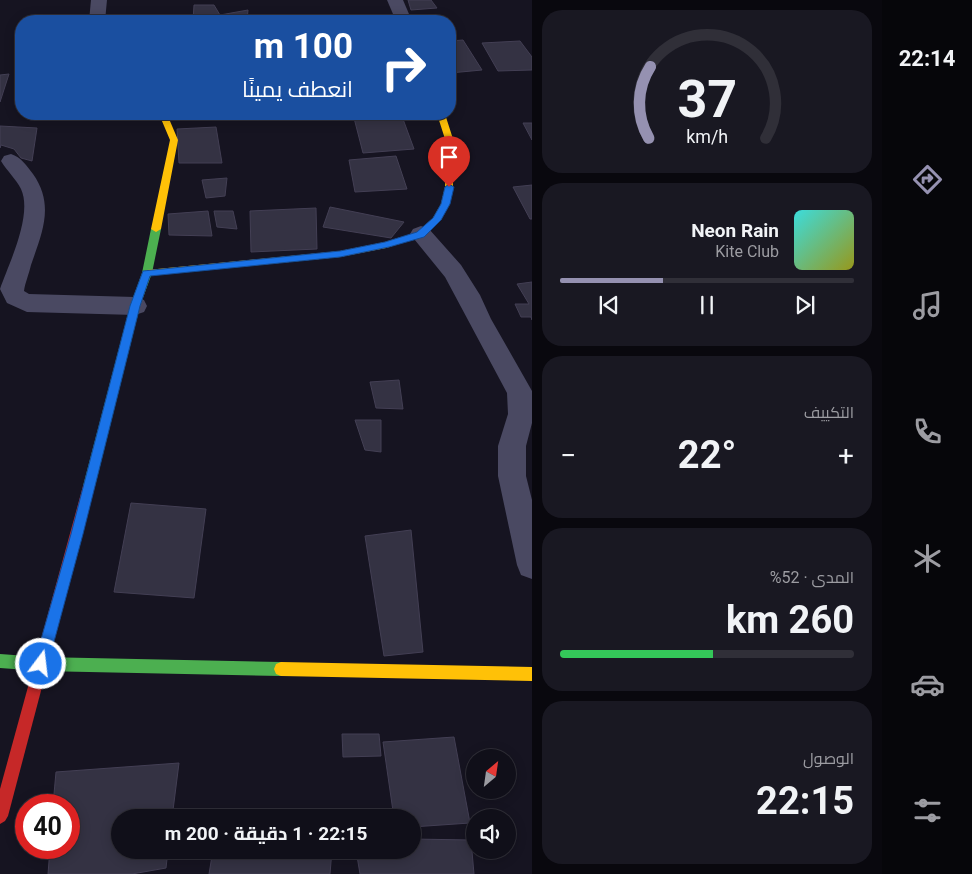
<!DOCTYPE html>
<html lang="ar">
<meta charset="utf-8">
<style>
:root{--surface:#100f19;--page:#191822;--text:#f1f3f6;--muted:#9c9ca2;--line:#302f38;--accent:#9591b1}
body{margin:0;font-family:Roboto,Cairo,sans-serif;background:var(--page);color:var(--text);direction:rtl;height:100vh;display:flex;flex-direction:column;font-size:19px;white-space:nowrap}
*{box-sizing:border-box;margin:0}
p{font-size:16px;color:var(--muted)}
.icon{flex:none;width:28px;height:28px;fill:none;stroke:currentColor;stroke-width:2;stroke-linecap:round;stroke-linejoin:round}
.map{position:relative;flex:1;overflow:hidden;direction:ltr}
.drawer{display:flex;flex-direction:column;gap:10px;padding:10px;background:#09080e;width:350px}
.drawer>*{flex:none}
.guide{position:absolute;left:15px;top:15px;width:441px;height:105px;border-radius:20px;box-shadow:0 2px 12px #0003,0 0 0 1px var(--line);direction:rtl;background:#1a4fa0;color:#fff;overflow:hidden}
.needle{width:32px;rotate:29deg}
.fabs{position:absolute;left:466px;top:749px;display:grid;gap:10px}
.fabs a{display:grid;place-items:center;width:50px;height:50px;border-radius:50%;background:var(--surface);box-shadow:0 2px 12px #0003,0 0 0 1px var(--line);font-size:25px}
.speed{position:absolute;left:15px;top:794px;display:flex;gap:10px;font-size:25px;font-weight:700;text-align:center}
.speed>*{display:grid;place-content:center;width:65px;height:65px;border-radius:50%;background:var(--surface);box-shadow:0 2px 12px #0003,0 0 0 1px var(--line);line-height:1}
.speed .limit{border:8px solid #d22;background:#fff;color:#111}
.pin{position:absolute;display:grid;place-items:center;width:42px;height:42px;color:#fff;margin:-51px -21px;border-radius:50% 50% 50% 0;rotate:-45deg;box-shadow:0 0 5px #0007}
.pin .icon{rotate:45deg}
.me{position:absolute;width:55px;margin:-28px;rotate:15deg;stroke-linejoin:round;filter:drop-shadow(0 0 4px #0008)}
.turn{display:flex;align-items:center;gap:18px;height:105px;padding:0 20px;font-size:22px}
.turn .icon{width:65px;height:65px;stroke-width:2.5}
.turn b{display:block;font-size:35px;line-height:42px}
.big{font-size:38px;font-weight:700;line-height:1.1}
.drawer .tile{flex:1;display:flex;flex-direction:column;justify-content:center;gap:8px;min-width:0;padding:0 18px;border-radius:20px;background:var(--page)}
.drawer .dial{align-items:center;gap:0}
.dial svg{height:130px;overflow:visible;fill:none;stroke:var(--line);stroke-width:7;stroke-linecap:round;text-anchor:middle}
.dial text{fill:var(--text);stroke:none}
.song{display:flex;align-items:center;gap:15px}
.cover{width:60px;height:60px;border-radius:8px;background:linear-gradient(135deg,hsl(180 70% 55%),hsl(60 70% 35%))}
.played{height:5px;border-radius:2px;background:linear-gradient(90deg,var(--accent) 35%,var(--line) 35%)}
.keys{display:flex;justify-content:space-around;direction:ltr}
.heat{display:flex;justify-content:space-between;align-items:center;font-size:28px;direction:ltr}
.charge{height:8px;border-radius:4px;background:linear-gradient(90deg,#34c759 52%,var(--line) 0)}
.trip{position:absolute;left:111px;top:809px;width:310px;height:50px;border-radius:25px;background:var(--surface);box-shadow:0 2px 12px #0003,0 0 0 1px var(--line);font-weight:700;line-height:50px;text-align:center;direction:rtl}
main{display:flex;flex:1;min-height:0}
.dock{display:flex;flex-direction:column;width:90px;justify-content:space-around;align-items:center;background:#06060a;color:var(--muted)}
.dock .icon{width:35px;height:35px}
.dock .selected{color:var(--accent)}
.dock b{font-size:22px;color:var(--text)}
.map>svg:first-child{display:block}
.building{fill:#343243;stroke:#433f54}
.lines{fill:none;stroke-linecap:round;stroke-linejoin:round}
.street{fill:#4a4962;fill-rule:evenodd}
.fast{fill:#4caf50;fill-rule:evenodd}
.slow{fill:#ffc107;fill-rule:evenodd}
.jam{fill:#c62828;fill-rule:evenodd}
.route{fill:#1a73e8;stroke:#114b97}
</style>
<main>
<nav class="dock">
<b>22:14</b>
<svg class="icon selected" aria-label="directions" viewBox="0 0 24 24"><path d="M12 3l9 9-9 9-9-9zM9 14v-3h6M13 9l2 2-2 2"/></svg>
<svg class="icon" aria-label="music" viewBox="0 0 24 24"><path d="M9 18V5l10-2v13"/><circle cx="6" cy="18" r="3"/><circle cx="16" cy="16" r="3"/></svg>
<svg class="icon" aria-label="phone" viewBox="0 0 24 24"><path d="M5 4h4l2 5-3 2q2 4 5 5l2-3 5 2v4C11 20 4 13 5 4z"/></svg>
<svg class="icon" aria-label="climate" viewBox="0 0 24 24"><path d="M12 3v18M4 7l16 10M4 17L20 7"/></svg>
<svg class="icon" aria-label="car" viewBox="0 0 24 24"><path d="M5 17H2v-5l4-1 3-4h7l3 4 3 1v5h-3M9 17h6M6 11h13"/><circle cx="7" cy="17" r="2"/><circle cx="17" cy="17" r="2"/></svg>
<svg class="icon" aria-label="filters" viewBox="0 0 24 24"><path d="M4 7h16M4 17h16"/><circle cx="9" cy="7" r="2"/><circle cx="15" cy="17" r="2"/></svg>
</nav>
<section class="drawer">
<div class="tile dial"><svg viewBox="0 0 100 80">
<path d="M14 69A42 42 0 1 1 86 69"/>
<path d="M14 69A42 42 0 0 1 15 25" stroke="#9591b1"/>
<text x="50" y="56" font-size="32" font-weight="700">37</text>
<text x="50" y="72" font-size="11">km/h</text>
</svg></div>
<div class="tile">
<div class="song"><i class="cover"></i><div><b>Neon Rain</b><p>Kite Club</p></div></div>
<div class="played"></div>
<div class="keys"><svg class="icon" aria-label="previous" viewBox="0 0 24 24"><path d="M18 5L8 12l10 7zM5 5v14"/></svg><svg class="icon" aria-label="pause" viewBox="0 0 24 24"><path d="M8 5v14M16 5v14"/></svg><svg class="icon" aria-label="next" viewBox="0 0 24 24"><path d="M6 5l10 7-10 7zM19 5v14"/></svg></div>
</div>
<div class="tile"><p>التكييف</p>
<div class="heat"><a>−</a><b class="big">22°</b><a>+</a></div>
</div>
<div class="tile"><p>المدى · 52%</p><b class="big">260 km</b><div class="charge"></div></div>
<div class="tile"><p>الوصول</p><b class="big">22:15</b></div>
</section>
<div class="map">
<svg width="532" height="874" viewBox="0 0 532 874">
<rect width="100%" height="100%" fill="#161421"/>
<g class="building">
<path d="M408 0H431L437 8 411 10Z"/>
<path d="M194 5H214L220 15 248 10 247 21H193Z"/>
<path d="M463 40 482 70 450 73V41Z"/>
<path d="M520 41 532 57V70L498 71 482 43Z"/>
<path d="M9 74 0 102V75Z"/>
<path d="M354 118 403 119 414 149 363 153Z"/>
<path d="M523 123H532V140Z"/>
<path d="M0 126 37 128 32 161 21 158 14 149 1 145 0 148Z"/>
<path d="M216 127 222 163H179L177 129Z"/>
<path d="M396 156 407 189 355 192 349 160Z"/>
<path d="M227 178 225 196 206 198 202 180Z"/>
<path d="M532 185V219H530L513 187Z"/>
<path d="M330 207 404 222 391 238 323 227Z"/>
<path d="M316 208 317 249 251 252 250 211Z"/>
<path d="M208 211 212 236 169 235 168 214Z"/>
<path d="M214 211H233L237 229 217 227Z"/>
<path d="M532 282V320L531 317H521L515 304H529L517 284Z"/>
<path d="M399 380 403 409 376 408 370 382Z"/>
<path d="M355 420H381V452L365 450Z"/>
<path d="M131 503 206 509 194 598 114 592Z"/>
<path d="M411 530 423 652 384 656 365 536Z"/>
<path d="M342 734H379L381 756 343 757Z"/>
<path d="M454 737 470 823 412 827V818H394L383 742Z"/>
<path d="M179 763 172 818H120V850H168L166 868 132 874H48L50 848H69V805H53L56 772Z"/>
<path d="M412 839 471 840 474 874H360L356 850H412Z"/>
<path d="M213 850H332L330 874H209Z"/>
</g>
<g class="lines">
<g class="street">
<path d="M91 0H107L105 21H89Z"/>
<path d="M387 0H403L412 21H396Z"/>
<path d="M11 154C21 157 27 166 33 174 55 205 42 233 31 265 29 274 25 283 24 291L29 294 135 297 144 300 147 306 144 312 135 315 27 312 7 303 0 289C9 263 33 215 21 189 16 179 7 171 1 161L4 156Z"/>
<path d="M421 226 429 229 461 265 480 295 491 319 532 391V423L526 446V476L532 500V579L521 575 517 565 498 476V446L508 414 507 393 445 277 410 234 413 229Z"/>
</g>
<g class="fast">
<path d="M156 226 161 229 152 273 140 306 95 486 93 490 89 491 85 490 83 486 130 306 142 273 151 229Z"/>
<path d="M0 654 41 657 281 662 286 664 288 669 286 674 281 676 41 671 0 668Z"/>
</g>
<g class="slow">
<path d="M159 114H167L178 140 161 229 156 232 151 229 170 140Z"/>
<path d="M437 114H445L453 139V187L449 204 441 220 424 236 386 248 340 257 147 276 142 273 147 270 340 251 385 242 418 232 433 218 441 204 445 187V139Z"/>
<path d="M281 662 532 667V681L281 676 276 674 274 669 276 664Z"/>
</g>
<path class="jam" d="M89 481 93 482 95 486 8 816 5 821 0 824V789L83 486 85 482Z"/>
</g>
<path class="route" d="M449 184 454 187 450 204 441 220 424 237 389 247 340 257 150 276 140 306 83 534 48 664 46 669 41 671 36 669 34 664 71 534 130 306 143 271 340 251 385 242 417 232 433 218 441 204 445 187Z"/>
</svg>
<div class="fabs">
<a><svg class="needle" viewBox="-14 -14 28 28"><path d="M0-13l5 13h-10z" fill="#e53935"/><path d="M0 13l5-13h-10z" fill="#9c9ca2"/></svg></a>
<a><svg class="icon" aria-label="sound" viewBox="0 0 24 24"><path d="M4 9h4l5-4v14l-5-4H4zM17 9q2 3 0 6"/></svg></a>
</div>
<div class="speed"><div class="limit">40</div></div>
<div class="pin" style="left:449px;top:187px;background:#d93025"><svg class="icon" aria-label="arrive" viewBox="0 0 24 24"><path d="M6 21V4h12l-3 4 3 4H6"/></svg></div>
<svg class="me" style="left:41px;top:664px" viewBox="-20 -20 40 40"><circle r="17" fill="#1a73e8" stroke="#fff" stroke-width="3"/><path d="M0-11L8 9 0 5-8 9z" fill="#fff"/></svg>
<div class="trip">22:15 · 1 دقيقة · 200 m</div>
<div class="guide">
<div class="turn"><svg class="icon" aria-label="right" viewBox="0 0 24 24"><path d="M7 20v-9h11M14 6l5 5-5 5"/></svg><div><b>100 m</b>انعطف يمينًا</div></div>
</div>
</div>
</main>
